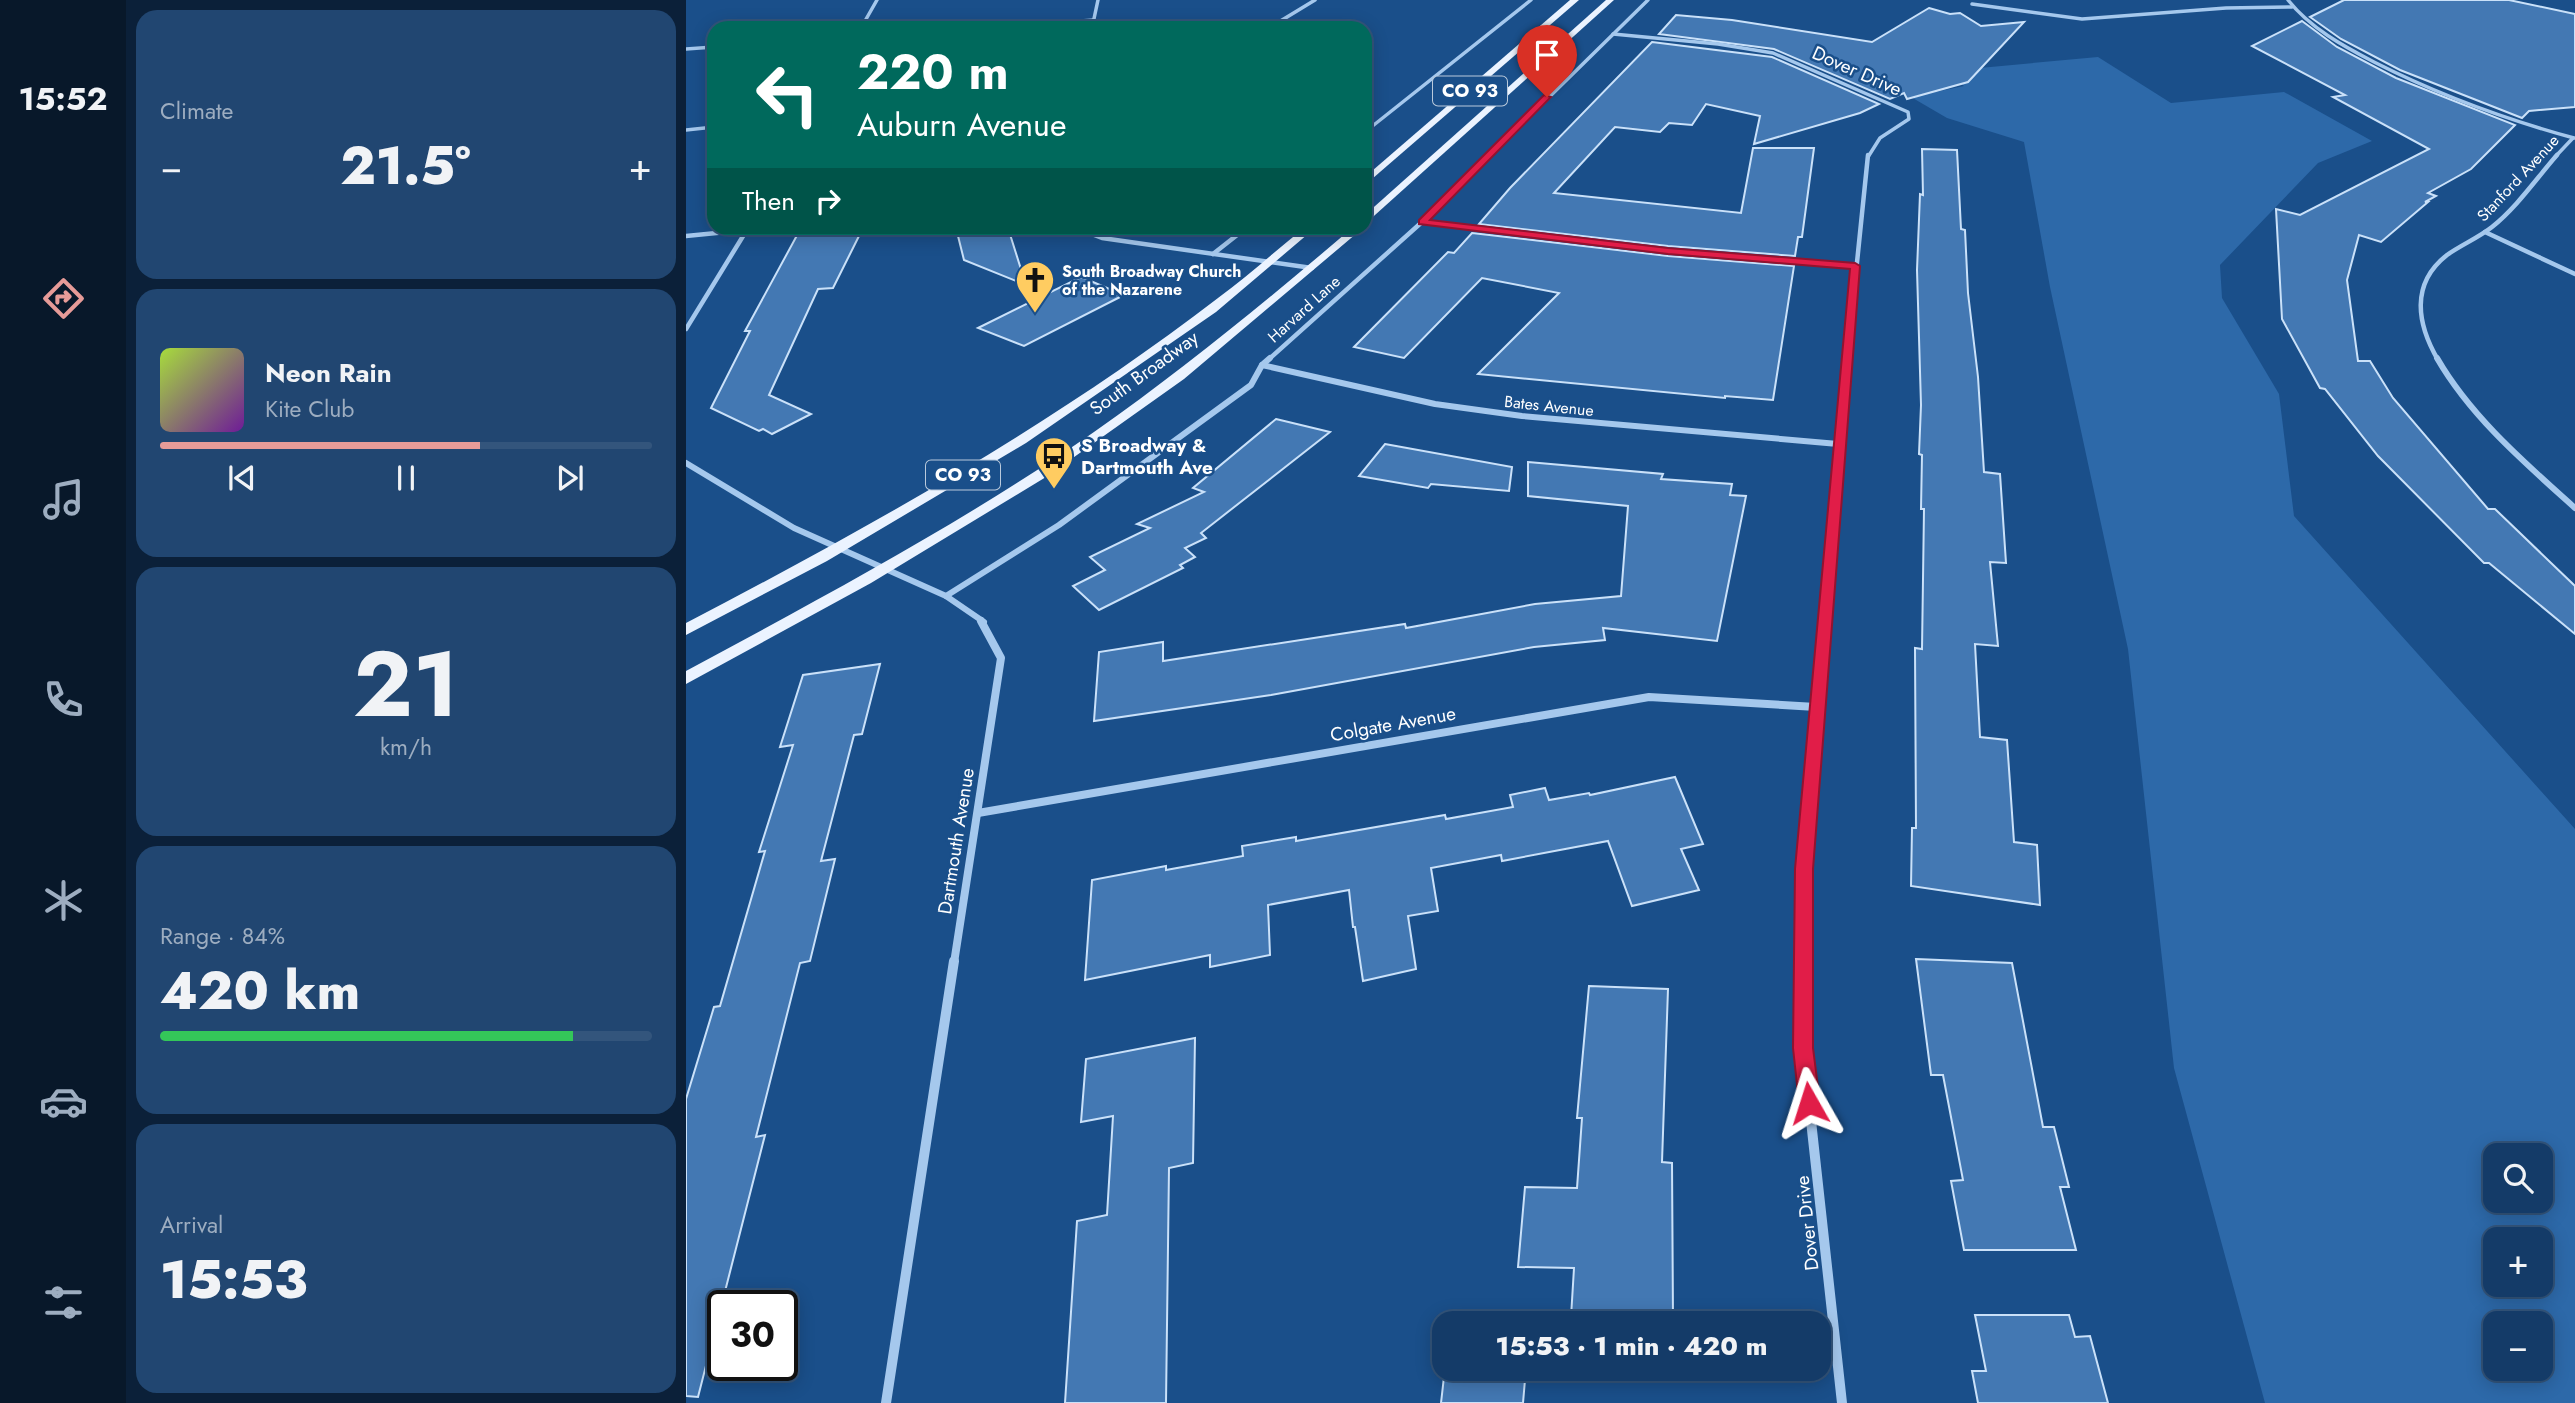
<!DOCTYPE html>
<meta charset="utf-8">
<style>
:root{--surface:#143b68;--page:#214671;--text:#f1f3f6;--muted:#9dadc0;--line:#33557c;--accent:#e69b98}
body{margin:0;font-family:Jost,sans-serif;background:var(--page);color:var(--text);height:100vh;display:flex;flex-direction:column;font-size:26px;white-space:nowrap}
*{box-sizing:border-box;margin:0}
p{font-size:23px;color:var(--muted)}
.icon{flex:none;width:38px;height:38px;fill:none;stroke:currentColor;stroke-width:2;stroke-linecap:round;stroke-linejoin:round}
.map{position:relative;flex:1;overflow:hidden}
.details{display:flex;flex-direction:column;gap:10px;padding:10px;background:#0b2039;width:560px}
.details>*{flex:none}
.guide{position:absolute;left:21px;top:21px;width:665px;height:214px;border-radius:21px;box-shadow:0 4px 18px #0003,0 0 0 2px var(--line);background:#00695c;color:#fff;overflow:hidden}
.controls{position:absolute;left:1797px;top:1143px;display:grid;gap:14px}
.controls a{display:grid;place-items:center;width:70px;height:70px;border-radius:14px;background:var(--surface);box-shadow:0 4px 18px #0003,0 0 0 2px var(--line);font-size:35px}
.speed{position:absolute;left:21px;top:1290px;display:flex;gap:14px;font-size:35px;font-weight:700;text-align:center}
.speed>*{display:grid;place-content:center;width:91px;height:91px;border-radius:50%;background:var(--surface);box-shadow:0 4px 18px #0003,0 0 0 2px var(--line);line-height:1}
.speed .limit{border:4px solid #111;border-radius:10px;background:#fff;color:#111}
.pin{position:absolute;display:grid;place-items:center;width:60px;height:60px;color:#fff;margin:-72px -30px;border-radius:50% 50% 50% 0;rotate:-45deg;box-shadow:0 0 7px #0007}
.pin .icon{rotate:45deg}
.me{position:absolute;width:77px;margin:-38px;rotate:354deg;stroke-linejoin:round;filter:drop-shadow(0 0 5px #0008)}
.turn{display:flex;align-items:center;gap:24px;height:147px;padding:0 35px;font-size:32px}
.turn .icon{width:91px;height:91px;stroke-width:2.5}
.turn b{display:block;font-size:49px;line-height:60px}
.then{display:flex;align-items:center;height:66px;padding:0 35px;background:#0003;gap:14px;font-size:26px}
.big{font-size:52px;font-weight:800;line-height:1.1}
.details .widget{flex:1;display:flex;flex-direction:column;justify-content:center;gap:10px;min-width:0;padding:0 24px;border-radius:21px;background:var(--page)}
.details .dial{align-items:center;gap:0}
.dial b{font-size:91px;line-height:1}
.song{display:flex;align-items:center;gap:21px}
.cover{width:84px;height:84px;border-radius:10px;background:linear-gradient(135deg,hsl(80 70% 55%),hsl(280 70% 35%))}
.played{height:7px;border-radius:4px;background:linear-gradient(90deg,var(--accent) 65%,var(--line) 65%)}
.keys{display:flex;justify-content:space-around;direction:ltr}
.heat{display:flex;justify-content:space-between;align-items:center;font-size:38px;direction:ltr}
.charge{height:10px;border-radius:5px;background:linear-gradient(90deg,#34c759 84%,var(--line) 0)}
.trip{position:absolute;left:746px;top:1311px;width:399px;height:70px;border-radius:21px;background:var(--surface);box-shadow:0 4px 18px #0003,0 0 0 2px var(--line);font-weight:800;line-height:70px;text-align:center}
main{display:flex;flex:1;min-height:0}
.tab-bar{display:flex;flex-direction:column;width:126px;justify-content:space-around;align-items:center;background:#08182a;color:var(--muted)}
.tab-bar .icon{width:49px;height:49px}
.tab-bar .active{color:var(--accent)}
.tab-bar b{font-size:32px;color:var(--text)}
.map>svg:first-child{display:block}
.green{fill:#2d69a9;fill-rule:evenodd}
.building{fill:#4378b3;stroke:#cae1f9;stroke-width:2}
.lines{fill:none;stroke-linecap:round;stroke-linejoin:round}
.minor-far4{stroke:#a5c8ed;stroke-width:3.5}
.minor-far3{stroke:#a5c8ed;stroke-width:4.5}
.minor-far2{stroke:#a5c8ed;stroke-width:6}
.minor-far1{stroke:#a5c8ed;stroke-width:8}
.minor{stroke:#a5c8ed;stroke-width:10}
.primary{fill:#ebf3ff;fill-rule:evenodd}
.route{fill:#e11d48;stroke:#92132f;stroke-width:2}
.labels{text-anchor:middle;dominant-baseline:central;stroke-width:5;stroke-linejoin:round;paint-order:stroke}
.far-street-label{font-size:16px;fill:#fff;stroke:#1a4f8a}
.far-poi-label{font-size:16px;font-weight:bold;fill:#fff;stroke:#1a4f8a;text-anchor:start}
.shield{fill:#1a4f8a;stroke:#bacadc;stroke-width:2}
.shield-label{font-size:18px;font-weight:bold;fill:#fff}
.street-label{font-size:19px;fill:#fff;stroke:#1a4f8a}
.poi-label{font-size:19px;font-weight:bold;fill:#fff;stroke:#1a4f8a;text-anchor:start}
</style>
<main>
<nav class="tab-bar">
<b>15:52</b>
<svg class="icon active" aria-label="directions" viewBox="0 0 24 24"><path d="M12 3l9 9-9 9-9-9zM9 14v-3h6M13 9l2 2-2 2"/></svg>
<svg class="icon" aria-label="music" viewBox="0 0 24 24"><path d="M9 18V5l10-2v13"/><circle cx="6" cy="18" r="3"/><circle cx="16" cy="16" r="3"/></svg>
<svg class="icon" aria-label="phone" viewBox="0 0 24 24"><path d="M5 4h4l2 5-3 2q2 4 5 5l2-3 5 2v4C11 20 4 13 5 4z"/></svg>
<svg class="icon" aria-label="climate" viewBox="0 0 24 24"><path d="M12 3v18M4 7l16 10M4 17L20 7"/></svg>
<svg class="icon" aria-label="car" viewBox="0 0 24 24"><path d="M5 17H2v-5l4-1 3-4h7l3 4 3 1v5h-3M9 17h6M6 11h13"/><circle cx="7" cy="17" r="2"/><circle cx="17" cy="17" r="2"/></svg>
<svg class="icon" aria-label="filters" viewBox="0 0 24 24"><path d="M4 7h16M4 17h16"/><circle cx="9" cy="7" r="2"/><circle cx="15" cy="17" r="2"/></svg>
</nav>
<section class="details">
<div class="widget"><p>Climate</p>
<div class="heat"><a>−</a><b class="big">21.5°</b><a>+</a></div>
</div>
<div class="widget">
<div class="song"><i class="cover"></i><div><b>Neon Rain</b><p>Kite Club</p></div></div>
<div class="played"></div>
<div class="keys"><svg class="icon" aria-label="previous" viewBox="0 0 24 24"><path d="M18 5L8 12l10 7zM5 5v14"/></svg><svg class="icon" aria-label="pause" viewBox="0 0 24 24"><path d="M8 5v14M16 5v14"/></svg><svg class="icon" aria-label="next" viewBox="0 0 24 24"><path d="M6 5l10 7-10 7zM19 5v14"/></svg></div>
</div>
<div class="widget dial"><b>21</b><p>km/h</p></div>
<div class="widget"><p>Range · 84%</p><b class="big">420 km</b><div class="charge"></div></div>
<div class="widget"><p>Arrival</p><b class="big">15:53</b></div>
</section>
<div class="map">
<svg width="1889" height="1403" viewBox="0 0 1889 1403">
<rect width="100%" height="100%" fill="#1a4f8a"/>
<path class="green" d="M1412 57 1485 103 1598 92 1686 141 1632 163 1534 265 1536 298 1593 394 1608 516 1889 829V1403H1579L1488 1068 1442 649 1364 287 1338 142 1261 118 1225 97 1278 86 1261 71ZM1810 1155H1855V1200H1810ZM1810 1239H1855V1284H1810ZM1810 1323H1855V1368H1810Z"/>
<g class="building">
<path d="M1658 0H1823L1889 14V107L1843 111 1836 118 1714 70 1655 39 1624 17Z"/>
<path d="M1243 8 1264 14 1274 13 1295 26 1338 22 1282 82 1221 99 1218 93 1204 99 1088 49 973 34 990 15 1046 20 1186 42Z"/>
<path d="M1616 21 1651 47 1710 78 1829 125 1785 169 1742 193 1750 196 1739 202H1742L1695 242 1673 235 1661 280 1672 361H1684L1707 398 1802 509H1809L1889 586V634L1803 563H1798L1692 456 1639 389 1634 388 1596 319 1590 209 1614 215 1743 149 1647 97 1659 95 1566 46Z"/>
<path d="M966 42 1086 57 1193 104 1174 113 1068 144 1074 116 1020 104 1006 125 983 123 974 132 929 127 868 193 1055 213 1067 148H1128L1116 237H1112L1109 256 982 246 793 224 824 188Z"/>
<path d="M1236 149 1271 150 1275 229 1279 230 1282 293 1292 377 1298 472 1314 474 1320 563 1304 562 1312 646 1289 644 1294 737 1321 740 1328 842 1351 845 1354 905 1225 886 1226 828H1230L1229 648 1236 649 1238 509H1235L1236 455 1233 454 1235 405 1231 270 1234 194 1237 195Z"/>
<path d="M115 228H177L147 288 132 289 83 395 125 414 86 434 77 429 73 431 25 408 64 331H59Z"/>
<path d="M270 228H322L340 285 278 260Z"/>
<path d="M786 233 982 256 1108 266 1087 400 1039 396V398L792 374 873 293 796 278 718 358 668 347 762 252 768 253Z"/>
<path d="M395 277 438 295 338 346 292 328Z"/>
<path d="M590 419 644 432 515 533 520 538 499 548 509 557 494 565 497 568 413 610 387 586 419 570 404 557 464 528 451 524 518 492 507 488Z"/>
<path d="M699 444 826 467 823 491 745 484 742 488 673 476Z"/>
<path d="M842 462 977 474 975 479 1046 484 1044 495 1060 496 1031 641 917 628 919 640 848 647 585 695 408 721 413 652 477 642V661L719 624 720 628 849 604 935 596 942 506 842 496Z"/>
<path d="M194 664 176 734 168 735 135 861 149 859 124 961 114 963 70 1137 79 1135 12 1397 0 1396V1099L28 1007 34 1006 79 851 73 852 107 745 94 747 117 675Z"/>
<path d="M989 777 1017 844 995 849 1013 890 946 906 922 841 816 861 815 855 745 868 752 911 722 916 730 969 677 981 669 927H667L663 890 582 905 584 955 524 967V955L399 980 406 880 480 866V870L557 856 556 846 610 837V841L759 815 760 819 827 807 824 795 859 788 863 800 903 793 904 795Z"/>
<path d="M1230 959 1326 963 1357 1127H1368L1383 1187H1374L1390 1250H1278L1265 1181 1277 1180 1257 1075H1245Z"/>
<path d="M903 986 982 989 976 1162 986 1163 987 1319 885 1317 888 1268 832 1267 839 1187 891 1188 896 1118H891Z"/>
<path d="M509 1038 507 1163 483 1168 480 1403H379L391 1221 421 1215 427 1116 395 1122 400 1059Z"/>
<path d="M1289 1315H1383L1389 1337 1404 1336 1422 1403H1292L1286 1371H1300Z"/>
<path d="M759 1368H840L837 1403H755Z"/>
</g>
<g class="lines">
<g class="minor-far4">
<path d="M1602 0C1624 28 1657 46 1688 62 1753 95 1818 119 1888 138"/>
<path d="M1286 4 1396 19 1540 8 1606 7"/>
<path d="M175 28 191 0"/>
<path d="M299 28 408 20"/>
<path d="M406 28 412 0"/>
<path d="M583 28 629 0"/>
<path d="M927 34 1032 44 1087 53 1222 112 1223 119 1194 138 1182 157"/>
<path d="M0 49 28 47"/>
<path d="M0 130 28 127"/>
<path d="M679 132 845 0"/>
<path d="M802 157 962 0"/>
<path d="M1869 157 1887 138"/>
</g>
<g class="minor-far3">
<path d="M736 222 982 251 1169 266"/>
<path d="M390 228 416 238 626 268"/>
<path d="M1799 232 1889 274"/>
<path d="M0 236 61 230"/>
<path d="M527 254 560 228"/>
<path d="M0 329 62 228"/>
<path d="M582 360 736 222 804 155"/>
<path d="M1161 360 1182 155"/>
<path d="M1752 360C1731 324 1724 284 1761 255 1775 245 1792 238 1806 227 1831 207 1850 179 1871 155"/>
</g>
<g class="minor-far2">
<path d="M1751 358C1785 417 1839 463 1889 508"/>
<path d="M576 365 749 404 836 416 1152 444"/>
<path d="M0 463 108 528 260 596 298 622"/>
<path d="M260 596 373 525 565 385 576 365 584 358"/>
<path d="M1138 622 1161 358"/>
</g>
<g class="minor-far1">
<path d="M292 813 963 697 1130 707"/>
<path d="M268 963 315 658 295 621"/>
<path d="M1117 963 1118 869 1138 621"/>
</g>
<g class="minor">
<path d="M1117 961V1048L1156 1403"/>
<path d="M200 1403 268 961"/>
</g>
<g class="primary">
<path d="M884 0H893L679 185V177Z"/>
<path d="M920 0H928L679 224V215Z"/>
<path d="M618 228H629L530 312 340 443 141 561 0 635V623C184 527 367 425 532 298 562 276 589 251 618 228Z"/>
<path d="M666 228H677L498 379 360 477 185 583 0 684V671C139 596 278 522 408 432 498 369 583 299 666 228Z"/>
</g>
</g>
<path class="route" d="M858 95 865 97 744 220 982 248 1169 263 1174 266 1127 869V1048L1134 1103 1131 1110 1123 1112 1116 1110 1113 1103 1107 1048 1109 869 1164 269 982 254 733 224V220Z"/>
<defs>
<g id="church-pin" transform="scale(2.0125)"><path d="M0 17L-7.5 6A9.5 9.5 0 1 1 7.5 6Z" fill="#ffcc61" stroke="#1a4f8a"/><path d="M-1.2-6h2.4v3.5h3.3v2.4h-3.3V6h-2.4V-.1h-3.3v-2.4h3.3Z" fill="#111"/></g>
<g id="bus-pin" transform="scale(2.0125)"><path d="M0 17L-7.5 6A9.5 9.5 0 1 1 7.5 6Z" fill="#ffcc61" stroke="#1a4f8a"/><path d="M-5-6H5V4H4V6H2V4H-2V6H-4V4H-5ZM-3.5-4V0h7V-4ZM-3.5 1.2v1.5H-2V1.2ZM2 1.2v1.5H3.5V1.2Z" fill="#111"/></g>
</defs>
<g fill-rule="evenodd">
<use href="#church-pin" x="349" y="280"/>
<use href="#bus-pin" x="368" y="456"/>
</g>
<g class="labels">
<g class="far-street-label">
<text transform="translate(1832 178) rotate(-47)">Stanford Avenue</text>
<text transform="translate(618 309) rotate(-42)">Harvard Lane</text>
<text transform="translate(863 406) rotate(6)">Bates Avenue</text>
</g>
<g class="far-poi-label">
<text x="376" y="271">South Broadway Church<tspan x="376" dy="18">of the Nazarene</tspan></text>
</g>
<g class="shield">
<rect x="747" y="76.5" width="74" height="29" rx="5"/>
<rect x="240" y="460.5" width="74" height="29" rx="5"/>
</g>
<g class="shield-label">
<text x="784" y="91">CO 93</text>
<text x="277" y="475">CO 93</text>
</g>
<g class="street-label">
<text transform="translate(1171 71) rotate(24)">Dover Drive</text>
<text transform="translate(458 373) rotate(-36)">South Broadway</text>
<text transform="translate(707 724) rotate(-10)">Colgate Avenue</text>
<text transform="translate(270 841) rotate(-81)">Dartmouth Avenue</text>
<text transform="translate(1121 1223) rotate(-96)">Dover Drive</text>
</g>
<g class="poi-label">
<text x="395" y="445">S Broadway &amp;<tspan x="395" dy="22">Dartmouth Ave</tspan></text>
</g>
</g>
</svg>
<div class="controls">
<a><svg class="icon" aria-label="search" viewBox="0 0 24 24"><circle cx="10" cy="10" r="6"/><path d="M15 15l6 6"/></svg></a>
<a>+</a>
<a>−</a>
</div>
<div class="speed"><div class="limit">30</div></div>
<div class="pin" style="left:861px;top:97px;background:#d93025"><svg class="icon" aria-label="arrive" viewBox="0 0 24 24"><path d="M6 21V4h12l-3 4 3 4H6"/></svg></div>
<svg class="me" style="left:1123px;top:1103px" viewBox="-20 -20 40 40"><path d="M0-17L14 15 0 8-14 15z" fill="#e11d48" stroke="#fff" stroke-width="4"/></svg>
<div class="trip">15:53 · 1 min · 420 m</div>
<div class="guide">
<div class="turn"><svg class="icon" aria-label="left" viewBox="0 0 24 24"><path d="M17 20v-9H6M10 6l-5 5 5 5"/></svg><div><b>220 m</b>Auburn Avenue</div></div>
<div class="then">Then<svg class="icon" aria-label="right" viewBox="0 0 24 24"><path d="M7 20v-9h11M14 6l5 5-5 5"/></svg></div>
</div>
</div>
</main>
